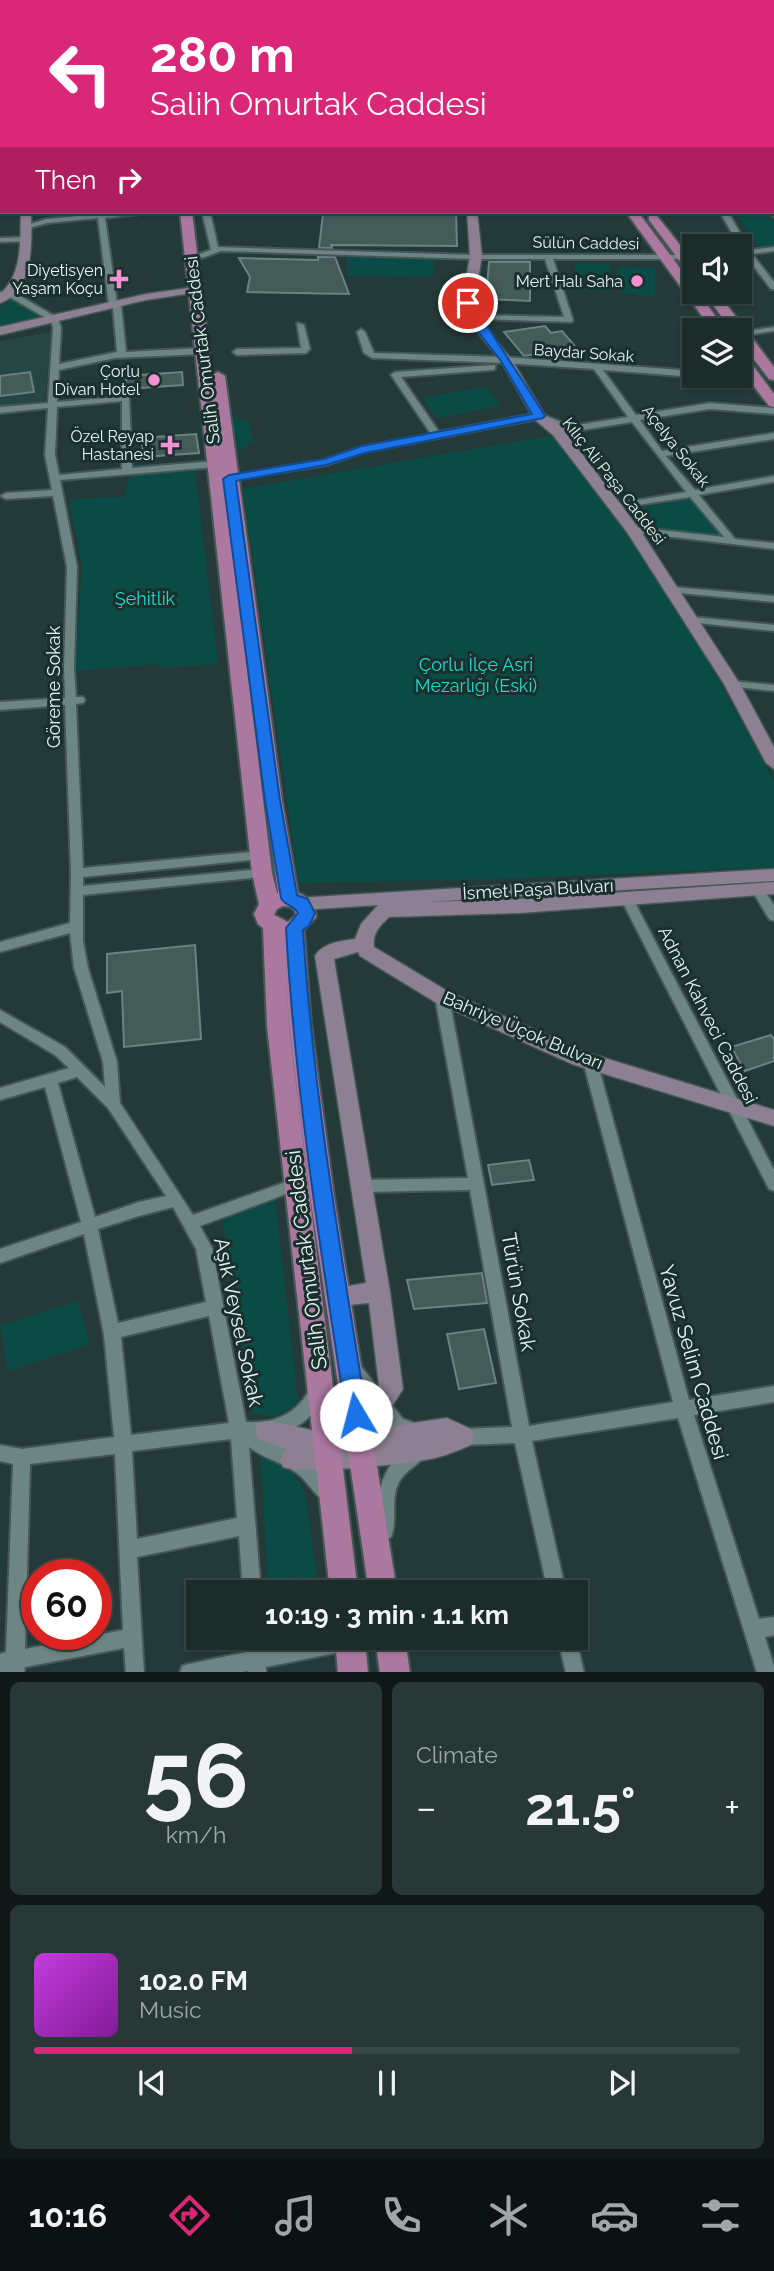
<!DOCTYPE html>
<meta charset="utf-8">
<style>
:root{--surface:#1b2c2a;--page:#283836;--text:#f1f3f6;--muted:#a0a7a8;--line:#394847;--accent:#db2777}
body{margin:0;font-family:Raleway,sans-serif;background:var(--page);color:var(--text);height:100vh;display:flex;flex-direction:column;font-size:26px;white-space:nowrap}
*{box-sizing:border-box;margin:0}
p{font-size:23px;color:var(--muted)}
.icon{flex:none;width:38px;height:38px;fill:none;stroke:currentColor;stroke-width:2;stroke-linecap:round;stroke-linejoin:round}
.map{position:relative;height:1672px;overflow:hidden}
.panel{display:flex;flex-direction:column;gap:10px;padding:10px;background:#0f1817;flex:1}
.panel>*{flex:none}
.hud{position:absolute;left:0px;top:0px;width:775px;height:214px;box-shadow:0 2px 5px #0004,0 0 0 2px var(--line);background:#db2777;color:#fff;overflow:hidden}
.tools{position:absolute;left:682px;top:234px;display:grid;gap:14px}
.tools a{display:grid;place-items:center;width:70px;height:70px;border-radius:0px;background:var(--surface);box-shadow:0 2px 5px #0004,0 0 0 2px var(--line);font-size:35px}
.speed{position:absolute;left:21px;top:1559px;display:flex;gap:14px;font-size:35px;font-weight:700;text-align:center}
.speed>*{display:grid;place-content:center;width:91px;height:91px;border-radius:50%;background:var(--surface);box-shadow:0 2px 5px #0004,0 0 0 2px var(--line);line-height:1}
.speed .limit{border:10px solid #d22;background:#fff;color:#111}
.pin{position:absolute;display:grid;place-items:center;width:60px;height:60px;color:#fff;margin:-30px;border:4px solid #fff;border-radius:50%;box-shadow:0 2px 7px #0007}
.me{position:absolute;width:77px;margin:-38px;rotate:352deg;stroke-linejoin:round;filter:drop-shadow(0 0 5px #0008)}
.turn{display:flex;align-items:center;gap:24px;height:147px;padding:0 35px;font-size:32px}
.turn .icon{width:91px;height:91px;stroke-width:2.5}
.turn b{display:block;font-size:49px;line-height:60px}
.then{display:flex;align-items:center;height:66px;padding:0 35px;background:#0003;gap:14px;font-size:26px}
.big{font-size:52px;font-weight:700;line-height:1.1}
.panel .tile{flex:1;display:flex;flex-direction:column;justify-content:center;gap:10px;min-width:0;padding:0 24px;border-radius:10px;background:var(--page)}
.panel .dial{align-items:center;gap:0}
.dial b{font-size:91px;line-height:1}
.song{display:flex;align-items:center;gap:21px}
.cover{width:84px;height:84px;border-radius:10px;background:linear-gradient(135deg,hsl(290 70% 55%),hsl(290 70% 35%))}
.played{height:7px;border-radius:4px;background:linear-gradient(90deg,var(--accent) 45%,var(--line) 45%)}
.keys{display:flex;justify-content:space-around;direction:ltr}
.heat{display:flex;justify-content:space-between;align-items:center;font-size:38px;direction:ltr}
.panel .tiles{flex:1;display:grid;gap:10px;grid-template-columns:1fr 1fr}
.tile:last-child{grid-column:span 2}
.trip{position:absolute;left:186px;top:1580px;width:402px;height:70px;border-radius:0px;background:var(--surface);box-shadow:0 2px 5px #0004,0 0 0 2px var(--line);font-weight:700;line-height:70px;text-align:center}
.dock{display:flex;height:112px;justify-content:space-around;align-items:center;background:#0b1211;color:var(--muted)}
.dock .icon{width:49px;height:49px}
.dock .current{color:var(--accent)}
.dock b{font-size:32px;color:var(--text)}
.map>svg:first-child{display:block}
.built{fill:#254642}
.green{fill:#0b4b45}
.building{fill:#445b58;stroke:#6a8380;stroke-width:2}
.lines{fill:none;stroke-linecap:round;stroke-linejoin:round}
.street-casing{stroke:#445755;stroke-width:4}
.secondary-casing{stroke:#445755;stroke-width:3}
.primary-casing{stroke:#445755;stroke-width:4}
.highway-casing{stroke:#445755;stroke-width:3}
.street{fill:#6d8683;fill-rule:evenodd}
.secondary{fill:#8c8092;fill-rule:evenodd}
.primary{fill:#ab79a0;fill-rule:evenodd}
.highway{fill:#d571b4;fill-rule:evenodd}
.route{fill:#1a73e8;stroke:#114b97;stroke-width:2}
.poi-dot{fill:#f491d3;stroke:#19302e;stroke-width:2.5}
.labels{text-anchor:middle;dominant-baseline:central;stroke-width:6;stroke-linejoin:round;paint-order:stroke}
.far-street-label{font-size:16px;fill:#e5f2f0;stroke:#19302e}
.far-poi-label{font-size:16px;fill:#e5f2f0;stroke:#19302e;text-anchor:end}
.street-label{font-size:18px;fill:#e5f2f0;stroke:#19302e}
.park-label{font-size:18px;fill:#1ddbcd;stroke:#19302e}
.near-street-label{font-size:21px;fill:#e5f2f0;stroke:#19302e}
</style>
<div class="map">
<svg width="774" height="1673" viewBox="0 0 774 1673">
<rect width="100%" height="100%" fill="#243a38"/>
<g class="built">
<path d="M249 0H774V1L249 2Z"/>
<path d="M51 332 45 401 0 406V341Z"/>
</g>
<g class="green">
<path d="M735 212H766L774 223V247L759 248Z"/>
<path d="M347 256 434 259 433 277 347 276Z"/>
<path d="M575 263 610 265 609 291 574 290Z"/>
<path d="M618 267 655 268V296L620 293Z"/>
<path d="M9 300 43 319 0 328V309Z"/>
<path d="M485 387 501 406 437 418 422 398Z"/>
<path d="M232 416 249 422 253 441 238 452Z"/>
<path d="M555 435 678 606 774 781V867L500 879 299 883 243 489Z"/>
<path d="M195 472 218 664 161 668 159 664 75 671 82 567 69 499 125 497 130 474Z"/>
<path d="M689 499 696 501 722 530 720 535 645 528 631 519V510Z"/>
<path d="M275 1198 298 1402C284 1415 272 1419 253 1413L222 1218Z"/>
<path d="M78 1301 90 1344 8 1371 0 1326Z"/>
<path d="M261 1456 288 1468 305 1491 317 1581 295 1577 268 1579Z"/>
</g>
<g class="building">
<path d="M349 212H456L457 246 331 245 332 248H319L323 214 349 215Z"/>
<path d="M318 257H335L349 294 247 292 250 277 239 258 318 260Z"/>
<path d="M489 262H530V301L486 299Z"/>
<path d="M545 326 551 333 562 331 574 345 567 346 569 349 524 356 504 332Z"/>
<path d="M30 372 34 392 0 396V376Z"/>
<path d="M182 372 183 385 126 389V376Z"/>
<path d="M196 434 199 453 143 457 142 438Z"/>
<path d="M195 945 201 1039 124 1047 122 991 107 993V954Z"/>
<path d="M771 1035 774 1039V1061L745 1071 731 1047Z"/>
<path d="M529 1160 534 1180 492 1185 488 1165Z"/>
<path d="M482 1273 487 1303 414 1309 407 1280Z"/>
<path d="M484 1329 496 1383 459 1389 447 1334Z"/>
</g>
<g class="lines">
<g class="street-casing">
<g id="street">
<path d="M110 0H117L108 2Z"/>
<path d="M149 0H155L156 2H150Z"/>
<path d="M306 0H312L313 2H307Z"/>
<path d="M376 0H382L383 2H377Z"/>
<path d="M431 0H437L439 2H432Z"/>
<path d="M518 0H524L526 2H519Z"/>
<path d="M572 0H578L580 2H573Z"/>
<path d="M640 0H647L649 2H642Z"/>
<path d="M698 0H704L706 2H699Z"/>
<path d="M774 210V217L768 212Z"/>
<path d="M120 212H145L141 214 105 218 117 303 121 305 126 352 202 348 206 351 202 354 115 358 59 370 57 402 129 396 132 468 215 461 220 464 215 467 60 480 77 567 74 668 76 697H83L85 700 83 703 76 704 83 868 260 851 266 855 260 859 83 877V886L262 869 268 873 262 877 83 895V941L88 968 117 1062 120 1103 193 1215 297 1178 302 1180 304 1184 302 1188 200 1226 212 1248 246 1422C268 1423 287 1419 302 1401 307 1395 309 1388 317 1385L323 1387 325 1393C314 1420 292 1433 264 1438 275 1446 288 1447 299 1454 313 1462 330 1479 337 1494L334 1500 328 1503C315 1497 309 1483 299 1475 284 1462 266 1460 249 1447L261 1592H243L239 1536 137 1557 144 1673H126L124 1648 25 1667 24 1673 0 1672V1654L6 1652 13 1464 0 1461V1445L22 1449 114 1437 104 1335 84 1234 0 1263V1249L81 1222 45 1087 0 1100V1088L69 1068 55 1055 0 1022V1010L65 1047 105 1087 103 1062 74 968 70 933 0 952V942L70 923 71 873 65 705 0 710V702L65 698 64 668 67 567 53 496 6 499 1 496 6 493 52 490 45 455 48 408 0 413V407L48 403 53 328 51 321 8 296H0V292H13L58 318 61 328 59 364 117 352 113 308 109 306 98 218 47 223 26 229 22 227 46 219ZM122 401V469L59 475 55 455 57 407ZM77 1077 108 1108 166 1196 139 1202 95 1217 58 1083ZM173 1207 196 1249 206 1302 118 1323 98 1229 139 1216ZM209 1316 229 1423 131 1435 121 1337ZM231 1439 237 1518 137 1539 132 1451ZM115 1454 123 1630 25 1649 30 1464Z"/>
<path d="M202 212H210L218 247 473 255H695V259H553L573 320 572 322 476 319H473V315L564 317 545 259H475L221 251 202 258 198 256 199 254 211 250Z"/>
<path d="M720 212H728L750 250 774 247V251L752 254 774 282V289H771L745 255H740V251H742Z"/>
<path d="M26 237 30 239 29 241 0 242V238Z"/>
<path d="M297 323 304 325 310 349 306 353 237 355 233 352 237 349 301 348Z"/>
<path d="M774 327V331L740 336V332Z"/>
<path d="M361 329 365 332 374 353 506 357 695 371V377L603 370 636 415 710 403 774 408V414L710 409 640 420 662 451 774 433V439L666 456 695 490 774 476V482L699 495 735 539 774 543V549L630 532 628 530 633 527 724 537 690 497 612 509V505L615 504 686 492 632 422 570 432 538 419 364 452 326 465 226 481 224 479 229 476 324 460 362 447 431 434 391 375 395 372 495 365V369L492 370 401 377 439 432 539 413 571 426 628 417 594 369 506 363 372 358 364 353 357 332Z"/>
<path d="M740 374H755L759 377C753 381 738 380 732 376H740Z"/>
<path d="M673 587 774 596V602L669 592 668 590Z"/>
<path d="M693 617 774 625V631L689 622 688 620 689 618Z"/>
<path d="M732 681 774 685V691L728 686 726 684Z"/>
<path d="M758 885 762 887 774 905V921L769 919 752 890Z"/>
<path d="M627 894 632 896 633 899 774 1170V1191L769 1189 621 899 622 896Z"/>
<path d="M442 992 447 993 449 997 529 1426 673 1402 583 1061 585 1057 590 1055 595 1057 597 1061 689 1400 774 1386V1402L694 1415 759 1619 774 1617V1635L765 1637 774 1666V1673H757L678 1418 532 1441 566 1592H548L515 1443 462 1445 456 1443 454 1437 456 1431 462 1429 512 1427 470 1190 361 1192 356 1190 354 1186 356 1182 361 1180 468 1178 435 997 437 993Z"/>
<path d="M353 1361 359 1364 403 1419 417 1424 419 1430 417 1436 411 1438 391 1431 347 1374 345 1369 347 1364Z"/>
<path d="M416 1446 422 1448 425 1454C419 1466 405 1470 399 1482 390 1499 398 1520 391 1537L385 1540 379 1537 376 1531C377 1497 379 1461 416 1446Z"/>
<path d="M576 1637 584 1673H566L558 1638Z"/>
<path d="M246 1638H264L265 1649 318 1638H358L359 1641 357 1648 350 1650 266 1667V1673H248V1671L238 1673H180L182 1666 189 1664 247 1652Z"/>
</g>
</g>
<g class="secondary-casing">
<g id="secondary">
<path d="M256 0 255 2 237 1 238 0Z"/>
<path d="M263 0H285L261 2Z"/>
<path d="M707 0H728L705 2Z"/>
<path d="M749 0H769L747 2Z"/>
<path d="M2 79V85L0 86V80Z"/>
<rect x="0" y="113" width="2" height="6"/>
<path d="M0 131 2 132 0 142Z"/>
<path d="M0 168H2L0 175Z"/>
<path d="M21 212H31C32 242 34 291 0 303V294C23 275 20 239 21 212Z"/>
<path d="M467 212H477L482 256 474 303 486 328 512 360 544 414 563 429 640 530 740 684 774 747V769L766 763 724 684 627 532 553 435 534 419 501 361 475 329 462 303 470 256Z"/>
<path d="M195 287 201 290 199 292 146 300 0 335V327L146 294Z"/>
<path d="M774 869V881L426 902 520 899 774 882V894L520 913 389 917C380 926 372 933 374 947L449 992 585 1052 774 1110V1126L572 1064 435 1002 360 956 358 952 334 959 390 1292 403 1389 387 1414 379 1417 371 1414 367 1406 379 1386 369 1303 339 1306 331 1303 328 1296 331 1289 366 1283 315 956C323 943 340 941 355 939L361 924 378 905 302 910 296 908 293 903 296 898Z"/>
<path d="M447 1418 471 1429 474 1437 471 1445C459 1450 447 1455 435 1458 410 1464 304 1475 283 1467L280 1459 287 1449 258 1439 255 1431 258 1423C273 1417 308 1432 327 1432 367 1432 408 1423 447 1418Z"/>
</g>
</g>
<g class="primary-casing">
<g id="primary">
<path d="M180 212H192L212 375 218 372 225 376 282 800 298 893C310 897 315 906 316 917L304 930 311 1024 334 1196 397 1592H369L310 1196 289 1024 284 936 289 1026 358 1592H330L267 1026 263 928 258 924 254 914 259 904 252 873ZM235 570 278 893H277L272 873ZM283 906 291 907 295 911 296 915 288 922 274 915 277 909Z"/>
<path d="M626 212H638L695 288V292H698L726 331H713Z"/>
<path d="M649 216H657L695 264V277L691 276 649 220Z"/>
<path d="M704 292H717L774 367V380L769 379 740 341V331H732Z"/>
<path d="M740 354 745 355 774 394V407L769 406 740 368Z"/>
<path d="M335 1638H365L368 1673H338Z"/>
<path d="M375 1638H405L410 1673H380Z"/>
</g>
</g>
<g class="highway-casing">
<g id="highway">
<path d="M77 0H89L76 2Z"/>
<path d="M163 0H173L174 2H164Z"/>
<path d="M0 42H2L0 49Z"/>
</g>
</g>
<use href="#street" class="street"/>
<use href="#secondary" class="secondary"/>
<use href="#primary" class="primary"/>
<use href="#highway" class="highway"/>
</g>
<path class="route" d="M468 300 472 301C495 340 521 377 545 416L543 418 365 453 326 465 236 481 280 800 297 895 308 899 315 913 309 926 303 930C313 1093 341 1254 367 1415L364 1422 356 1425 349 1422 346 1415C321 1253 295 1091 286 928L298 913C294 905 285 906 281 898L265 800 223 479 229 475 324 459 362 446 532 414 501 361 476 329 463 303Z"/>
<g class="poi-dot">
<path d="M115.5 268.5h7v7h7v7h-7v7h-7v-7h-7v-7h7z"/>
<circle cx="637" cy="281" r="7"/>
<circle cx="154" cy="380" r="7"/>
<path d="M166.5 434.5h7v7h7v7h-7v7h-7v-7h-7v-7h7z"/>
</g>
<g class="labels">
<g class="far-street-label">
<text transform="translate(586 243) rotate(1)">Sülün Caddesi</text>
<text transform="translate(584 353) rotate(4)">Baydar Sokak</text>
<text transform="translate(676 446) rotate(52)">Açelya Sokak</text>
<text transform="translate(614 481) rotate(52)">Kılıç Ali Paşa Caddesi</text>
</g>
<g class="far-poi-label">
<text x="103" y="270">Diyetisyen<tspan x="103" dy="18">Yaşam Koçu</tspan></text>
<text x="623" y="281">Mert Halı Saha</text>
<text x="140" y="371">Çorlu<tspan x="140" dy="18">Divan Hotel</tspan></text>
<text x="154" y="436">Özel Reyap<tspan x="154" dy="18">Hastanesi</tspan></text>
</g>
<g class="street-label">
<text transform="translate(202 350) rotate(-97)">Salih Omurtak Caddesi</text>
<text transform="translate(53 687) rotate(-90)">Göreme Sokak</text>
<text transform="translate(538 889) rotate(-3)">İsmet Paşa Bulvarı</text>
<text transform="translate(708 1015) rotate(63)">Adnan Kahveci Caddesi</text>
<text transform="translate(523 1030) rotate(23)">Bahriye Üçok Bulvarı</text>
</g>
<g class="park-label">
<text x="145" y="598">Şehitlik</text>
<text x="476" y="664">Çorlu İlçe Asri<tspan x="476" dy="21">Mezarlığı (Eski)</tspan></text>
</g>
<g class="near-street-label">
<text transform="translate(306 1260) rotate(-97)">Salih Omurtak Caddesi</text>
<text transform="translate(519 1292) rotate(80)">Türün Sokak</text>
<text transform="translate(239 1322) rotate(78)">Aşık Veysel Sokak</text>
<text transform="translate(694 1362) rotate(74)">Yavuz Selim Caddesi</text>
</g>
</g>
</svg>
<div class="tools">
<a><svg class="icon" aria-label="sound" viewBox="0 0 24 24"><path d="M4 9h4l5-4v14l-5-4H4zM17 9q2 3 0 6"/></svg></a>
<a><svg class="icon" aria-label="layers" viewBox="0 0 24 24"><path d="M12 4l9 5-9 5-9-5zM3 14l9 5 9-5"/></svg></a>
</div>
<div class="speed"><div class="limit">60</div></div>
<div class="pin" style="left:468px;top:303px;background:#d93025"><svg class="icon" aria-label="arrive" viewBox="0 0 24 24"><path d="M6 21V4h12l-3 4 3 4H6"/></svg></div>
<svg class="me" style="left:356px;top:1415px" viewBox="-20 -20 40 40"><circle r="19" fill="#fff"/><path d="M0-13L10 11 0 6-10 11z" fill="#1a73e8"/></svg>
<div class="trip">10:19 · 3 min · 1.1 km</div>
<div class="hud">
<div class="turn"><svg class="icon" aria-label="left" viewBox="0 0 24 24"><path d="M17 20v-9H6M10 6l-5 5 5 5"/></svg><div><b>280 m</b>Salih Omurtak Caddesi</div></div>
<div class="then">Then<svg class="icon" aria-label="right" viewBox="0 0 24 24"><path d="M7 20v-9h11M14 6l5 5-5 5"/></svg></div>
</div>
</div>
<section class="panel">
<div class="tiles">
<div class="tile dial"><b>56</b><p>km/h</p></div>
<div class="tile"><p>Climate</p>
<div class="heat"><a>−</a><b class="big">21.5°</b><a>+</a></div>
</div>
<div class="tile">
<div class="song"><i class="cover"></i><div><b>102.0 FM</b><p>Music</p></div></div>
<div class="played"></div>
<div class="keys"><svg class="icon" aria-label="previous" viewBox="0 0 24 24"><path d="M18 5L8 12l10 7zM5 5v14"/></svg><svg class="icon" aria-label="pause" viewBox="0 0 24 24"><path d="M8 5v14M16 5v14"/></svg><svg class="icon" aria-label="next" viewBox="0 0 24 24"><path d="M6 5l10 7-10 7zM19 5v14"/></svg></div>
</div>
</div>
</section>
<nav class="dock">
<b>10:16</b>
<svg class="icon current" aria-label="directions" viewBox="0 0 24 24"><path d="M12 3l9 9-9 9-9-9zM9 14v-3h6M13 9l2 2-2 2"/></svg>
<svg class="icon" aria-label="music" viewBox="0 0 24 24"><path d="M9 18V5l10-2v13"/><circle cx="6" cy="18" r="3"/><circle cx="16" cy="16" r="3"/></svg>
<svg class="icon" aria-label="phone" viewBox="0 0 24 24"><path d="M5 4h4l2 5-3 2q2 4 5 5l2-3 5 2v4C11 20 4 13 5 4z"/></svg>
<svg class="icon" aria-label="climate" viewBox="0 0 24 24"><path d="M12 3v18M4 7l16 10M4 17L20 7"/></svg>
<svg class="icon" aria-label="car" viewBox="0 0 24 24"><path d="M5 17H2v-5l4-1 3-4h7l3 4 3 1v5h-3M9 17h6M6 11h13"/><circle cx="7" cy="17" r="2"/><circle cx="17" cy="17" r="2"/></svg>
<svg class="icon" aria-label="filters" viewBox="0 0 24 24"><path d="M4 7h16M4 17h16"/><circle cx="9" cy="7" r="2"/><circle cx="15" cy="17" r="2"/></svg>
</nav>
